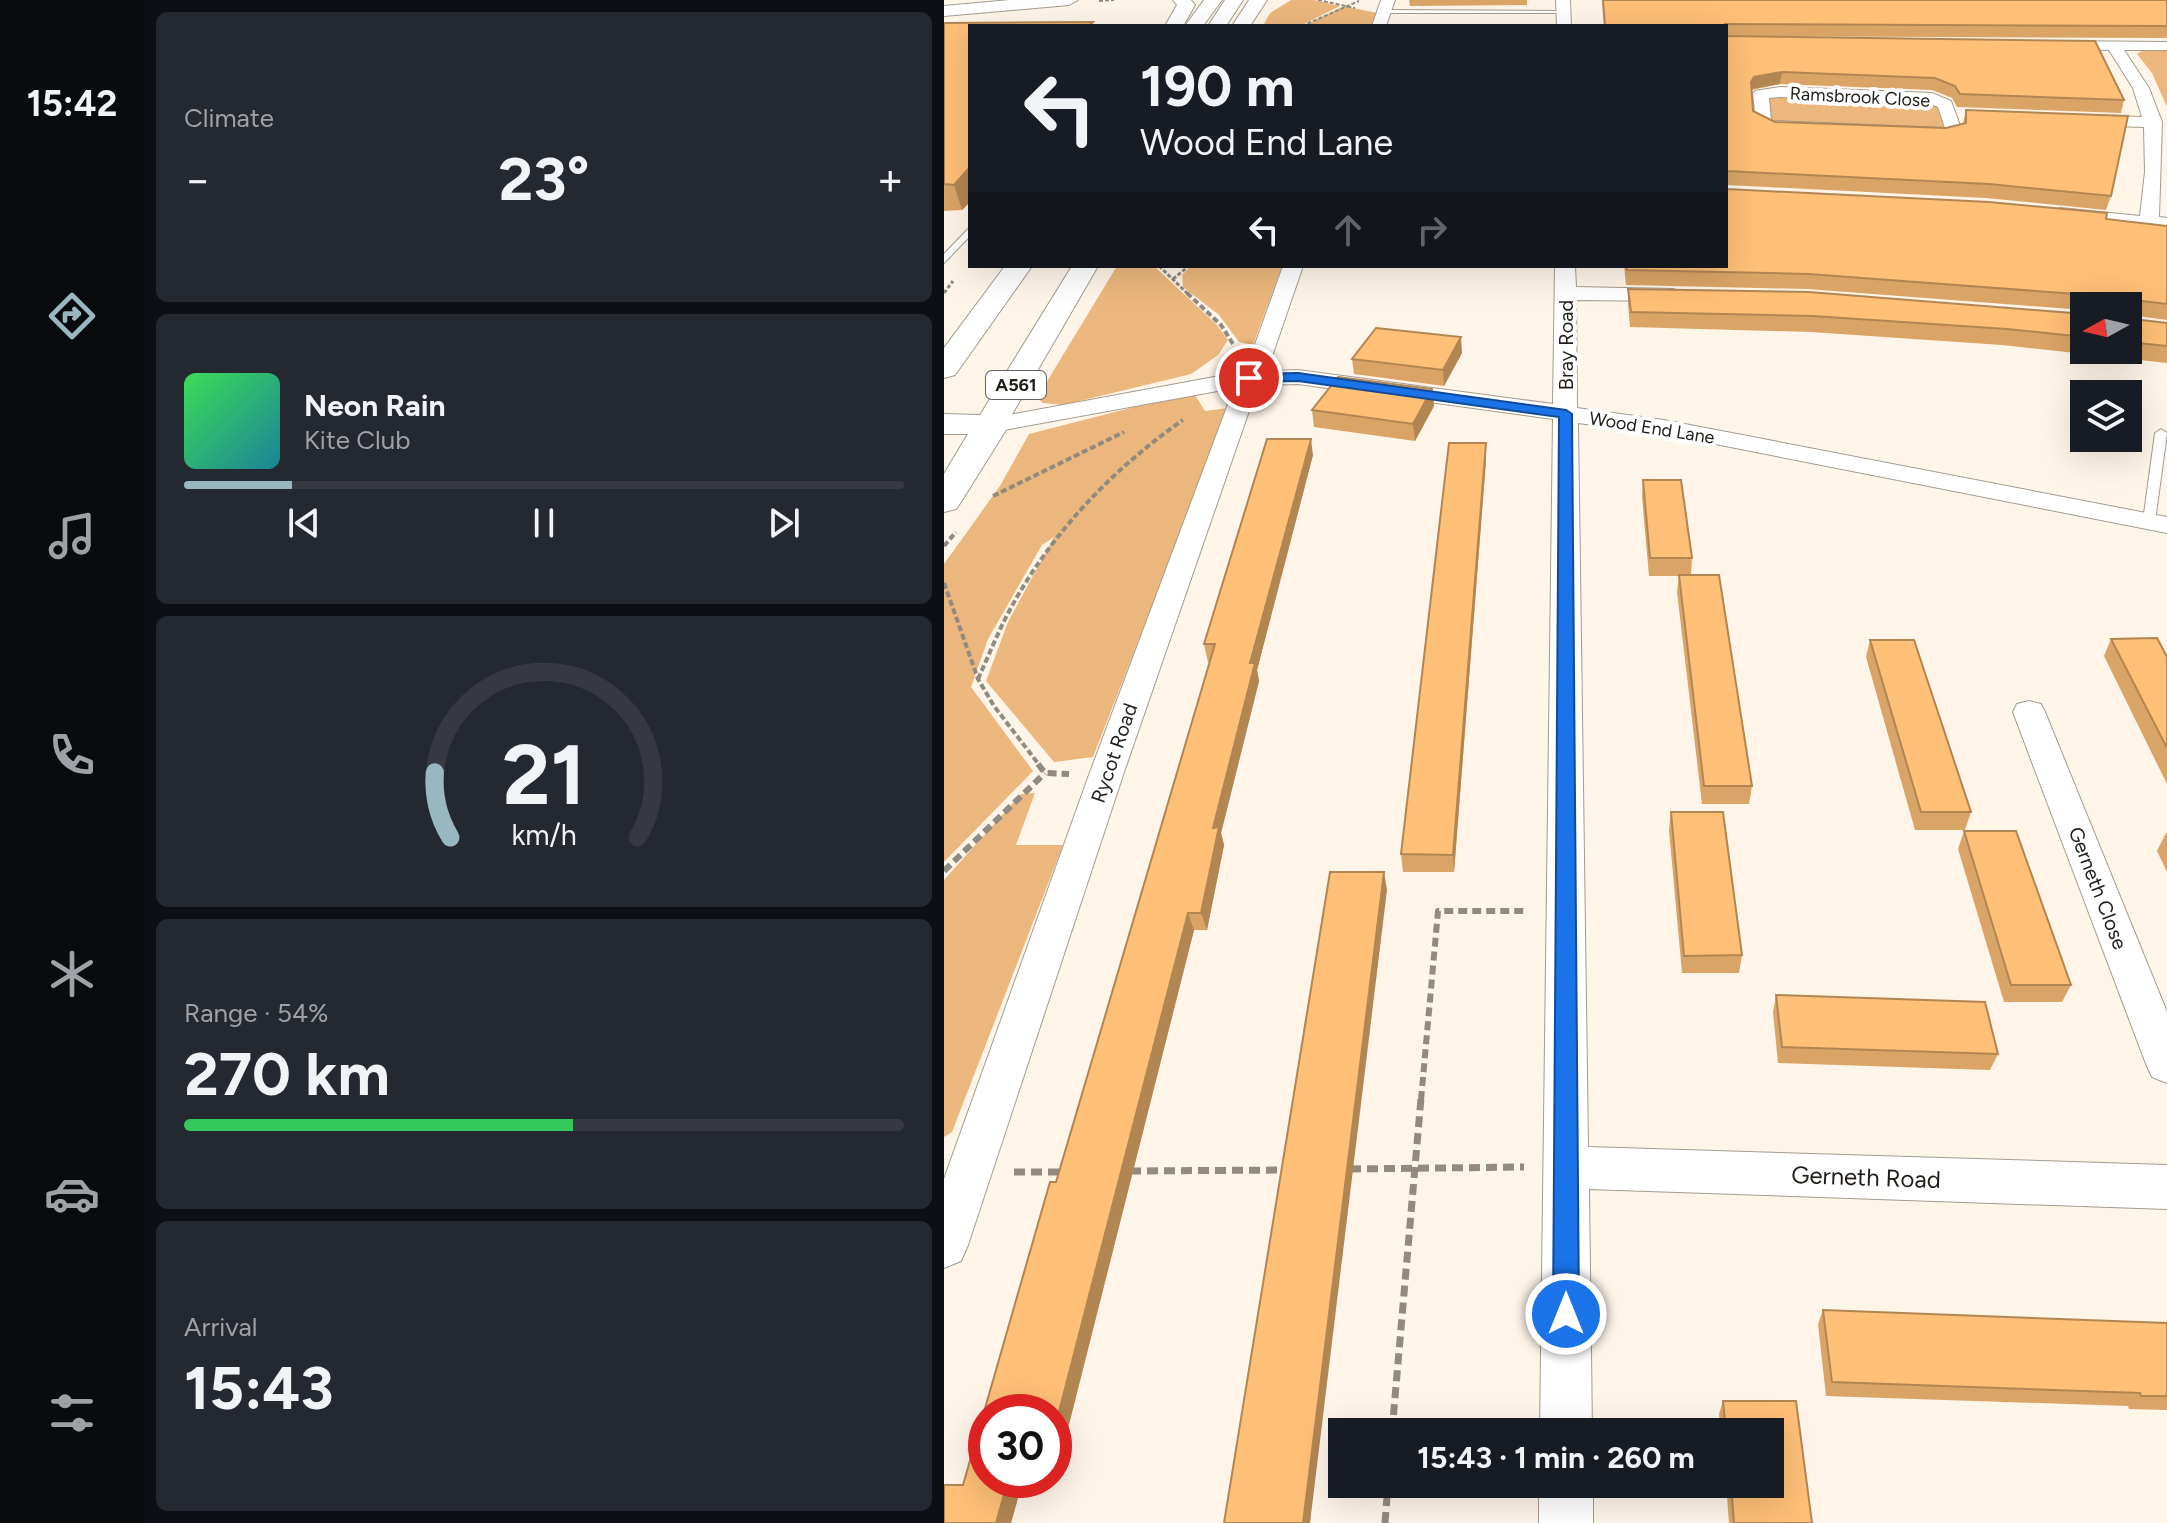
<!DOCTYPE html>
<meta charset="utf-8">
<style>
:root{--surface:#171b24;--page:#242831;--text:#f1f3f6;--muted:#9ea1a6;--line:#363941;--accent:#98b7c1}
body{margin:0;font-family:Figtree,sans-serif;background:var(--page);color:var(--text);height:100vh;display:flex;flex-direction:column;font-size:30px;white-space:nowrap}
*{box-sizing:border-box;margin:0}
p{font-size:26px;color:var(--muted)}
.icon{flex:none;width:44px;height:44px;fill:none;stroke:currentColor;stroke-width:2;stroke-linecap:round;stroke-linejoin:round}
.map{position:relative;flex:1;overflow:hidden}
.sheet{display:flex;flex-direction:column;gap:12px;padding:12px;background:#0d0f14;width:800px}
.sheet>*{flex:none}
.hud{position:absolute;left:24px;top:24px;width:760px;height:244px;border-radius:0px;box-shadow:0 8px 32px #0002;background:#171b24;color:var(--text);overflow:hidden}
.needle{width:52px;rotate:262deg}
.controls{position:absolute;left:1126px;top:292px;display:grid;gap:16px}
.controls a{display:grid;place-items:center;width:72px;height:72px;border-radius:0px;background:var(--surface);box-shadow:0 8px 32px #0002;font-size:40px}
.speed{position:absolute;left:24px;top:1394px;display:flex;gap:16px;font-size:40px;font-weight:700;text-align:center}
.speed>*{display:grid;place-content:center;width:104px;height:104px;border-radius:50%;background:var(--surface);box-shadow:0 8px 32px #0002;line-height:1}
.speed .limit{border:12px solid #d22;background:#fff;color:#111}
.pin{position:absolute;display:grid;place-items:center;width:68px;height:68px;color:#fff;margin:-34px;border:4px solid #fff;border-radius:50%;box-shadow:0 2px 8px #0007}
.me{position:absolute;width:88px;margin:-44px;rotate:0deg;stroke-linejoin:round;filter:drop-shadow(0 0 6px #0008)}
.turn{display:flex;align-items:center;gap:28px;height:168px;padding:0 40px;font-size:36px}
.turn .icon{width:104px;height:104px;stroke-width:2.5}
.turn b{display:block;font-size:56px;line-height:68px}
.lanes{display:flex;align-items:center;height:76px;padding:0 40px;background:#0003;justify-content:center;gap:40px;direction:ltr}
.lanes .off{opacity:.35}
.big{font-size:60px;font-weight:700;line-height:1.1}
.sheet .tile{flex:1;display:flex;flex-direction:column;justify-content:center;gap:12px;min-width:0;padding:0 28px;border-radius:12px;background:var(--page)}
.sheet .dial{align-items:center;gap:0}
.dial svg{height:208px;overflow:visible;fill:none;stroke:var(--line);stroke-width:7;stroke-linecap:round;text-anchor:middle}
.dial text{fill:var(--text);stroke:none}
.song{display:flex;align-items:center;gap:24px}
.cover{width:96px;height:96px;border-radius:12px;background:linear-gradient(135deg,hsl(130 70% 55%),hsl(190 70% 35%))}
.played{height:8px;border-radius:4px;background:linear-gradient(90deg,var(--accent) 15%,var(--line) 15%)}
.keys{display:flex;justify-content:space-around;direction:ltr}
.heat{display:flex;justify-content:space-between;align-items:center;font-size:44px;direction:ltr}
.charge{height:12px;border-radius:6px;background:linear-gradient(90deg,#34c759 54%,var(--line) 0)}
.trip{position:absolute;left:384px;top:1418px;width:456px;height:80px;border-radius:0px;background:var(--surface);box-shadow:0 8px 32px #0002;font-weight:700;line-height:80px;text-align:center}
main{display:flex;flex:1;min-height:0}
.tab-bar{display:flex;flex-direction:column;width:144px;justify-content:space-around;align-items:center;background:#090b0e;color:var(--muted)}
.tab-bar .icon{width:56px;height:56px}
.tab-bar .active{color:var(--accent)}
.tab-bar b{font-size:36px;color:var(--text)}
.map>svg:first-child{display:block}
.green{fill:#ebb77c}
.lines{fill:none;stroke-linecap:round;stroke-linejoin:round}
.lane-casing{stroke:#a49b90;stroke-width:2}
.street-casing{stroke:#a49b90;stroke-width:2}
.secondary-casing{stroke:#a49b90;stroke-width:2}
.highway-casing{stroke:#a49b90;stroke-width:2}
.path-far4{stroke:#918a81;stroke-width:2;stroke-dasharray:4 2;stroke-linecap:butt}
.path-far3{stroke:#918a81;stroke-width:3;stroke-dasharray:4 2;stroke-linecap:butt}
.path-far2{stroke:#918a81;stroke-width:4;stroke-dasharray:6 3;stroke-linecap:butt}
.path-far1{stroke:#918a81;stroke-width:6;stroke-dasharray:9 5;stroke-linecap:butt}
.path{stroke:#918a81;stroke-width:7;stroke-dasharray:11 6;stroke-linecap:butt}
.lane{fill:#fff;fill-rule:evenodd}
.street{fill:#fff;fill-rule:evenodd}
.secondary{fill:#fff;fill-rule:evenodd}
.highway{fill:#fff;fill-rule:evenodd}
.wall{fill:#daa466}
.shaded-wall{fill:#b28653}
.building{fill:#febf77;stroke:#b28653;stroke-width:2}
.route{fill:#1a73e8;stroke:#114b97;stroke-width:2}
.labels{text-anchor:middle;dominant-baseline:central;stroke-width:8;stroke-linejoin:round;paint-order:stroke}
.far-street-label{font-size:18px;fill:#211d19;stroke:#fff}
.shield{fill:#fff;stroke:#64615e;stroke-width:2}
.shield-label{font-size:18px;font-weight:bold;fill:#211d19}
.street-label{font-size:20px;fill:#211d19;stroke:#fff}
.near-street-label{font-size:24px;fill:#211d19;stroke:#fff}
</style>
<main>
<nav class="tab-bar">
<b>15:42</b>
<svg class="icon active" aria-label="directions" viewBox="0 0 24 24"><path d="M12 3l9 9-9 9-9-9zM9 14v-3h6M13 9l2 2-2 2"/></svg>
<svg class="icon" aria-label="music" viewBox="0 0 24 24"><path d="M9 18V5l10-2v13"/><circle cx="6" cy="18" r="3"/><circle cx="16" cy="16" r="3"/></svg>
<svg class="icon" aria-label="phone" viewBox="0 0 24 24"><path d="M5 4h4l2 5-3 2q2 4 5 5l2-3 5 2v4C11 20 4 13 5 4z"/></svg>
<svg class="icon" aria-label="climate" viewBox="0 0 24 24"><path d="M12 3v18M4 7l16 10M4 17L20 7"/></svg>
<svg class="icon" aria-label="car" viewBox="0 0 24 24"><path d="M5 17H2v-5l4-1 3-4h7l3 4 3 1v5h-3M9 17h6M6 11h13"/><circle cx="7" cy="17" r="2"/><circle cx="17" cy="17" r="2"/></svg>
<svg class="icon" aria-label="filters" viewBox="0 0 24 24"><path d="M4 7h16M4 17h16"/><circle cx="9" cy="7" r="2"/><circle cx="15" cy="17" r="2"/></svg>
</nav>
<section class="sheet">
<div class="tile"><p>Climate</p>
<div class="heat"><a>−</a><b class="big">23°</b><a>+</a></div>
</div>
<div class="tile">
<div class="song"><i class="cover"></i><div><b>Neon Rain</b><p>Kite Club</p></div></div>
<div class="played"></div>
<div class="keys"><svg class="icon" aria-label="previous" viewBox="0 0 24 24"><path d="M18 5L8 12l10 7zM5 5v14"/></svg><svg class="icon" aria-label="pause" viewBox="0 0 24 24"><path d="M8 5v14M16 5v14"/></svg><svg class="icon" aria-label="next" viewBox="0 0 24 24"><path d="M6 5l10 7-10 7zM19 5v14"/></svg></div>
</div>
<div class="tile dial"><svg viewBox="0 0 100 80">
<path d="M14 69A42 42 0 1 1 86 69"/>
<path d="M14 69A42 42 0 0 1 8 44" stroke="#98b7c1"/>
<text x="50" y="56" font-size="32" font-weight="700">21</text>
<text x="50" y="72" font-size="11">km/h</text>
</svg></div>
<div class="tile"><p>Range · 54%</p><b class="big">270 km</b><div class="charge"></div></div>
<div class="tile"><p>Arrival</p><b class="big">15:43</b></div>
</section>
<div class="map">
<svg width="1223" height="1523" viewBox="0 0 1223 1523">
<rect width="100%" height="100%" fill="#fef4e8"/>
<g class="green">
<path d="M347 0H370L396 6 356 26H319L326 13Z"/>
<path d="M400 6 433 13 429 26H360Z"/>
<path d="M1198 51H1223V107L1208 73 1193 54Z"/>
<path d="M831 96 987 102 994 106 1000 128 827 122 824 99Z"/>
<path d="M173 266H210L273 325 284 340 274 355 247 374 119 405 99 403 93 398Z"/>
<path d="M247 266H338L309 345 295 342 275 315 239 287 238 275Z"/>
<path d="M249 392 261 411 285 408 149 757 110 762 42 681 64 622 110 537 98 545 44 639 27 687 89 771 0 862V564L56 486 85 434Z"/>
<path d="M91 793 72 845H119L8 1132 0 1137V880L77 794Z"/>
</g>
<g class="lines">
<g class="lane-casing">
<g id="lane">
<path d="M440 10 619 11 622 13H438Z"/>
<path d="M26 227V236L0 263V254Z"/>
<path d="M1217 429 1223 433 1211 521 1205 525 1199 521 1211 433Z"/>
</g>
</g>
<g class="street-casing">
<g id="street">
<path d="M437 0H451L442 26H428Z"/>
<path d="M612 0H626L627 26H613Z"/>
<path d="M1107 41 1223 42V50H1180L1205 88 1218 122 1215 217 1223 218V230L1116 220 1106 214 1116 208 1196 216 1201 172 1200 127 1138 125 1130 120 1138 115 1198 117 1189 88 1165 50 1102 48 1100 45Z"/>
<path d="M836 87 988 93 1007 101 1018 131 1016 135 999 138 830 132 813 128 809 94 811 91ZM836 97 985 103 994 107 1001 128 827 121 825 98Z"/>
<path d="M339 266H359L323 371 354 370 609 404 611 266H631L632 287 729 289 740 295 729 301 632 300 633 408 720 420 1223 517V533L720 434 634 423 644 1147 1223 1165V1209L645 1189 648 1432H596L609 419 354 384 314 385 179 775 24 1245 17 1261 0 1268V1179L145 775 290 388 49 432 40 430 37 425 40 420 49 418 297 372 304 364Z"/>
<path d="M1085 701 1097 704 1101 712 1223 1012V1083L1208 1077 1202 1064 1069 712 1073 704Z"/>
<rect x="595" y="1484" width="54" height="39"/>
</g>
</g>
<g class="secondary-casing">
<g id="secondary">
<path d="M66 0H134L125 5 0 16V6Z"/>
<path d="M229 0H247L251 5 239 26H221L233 5Z"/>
<path d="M281 0H299L282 26H264Z"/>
</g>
</g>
<g class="highway-casing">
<g id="highway">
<path d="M260 0H278L259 26H241Z"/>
<path d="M305 0H323L306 26H288Z"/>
<path d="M61 266H88L11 375 0 378V348Z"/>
<path d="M128 266H154L63 423 65 425 17 502 12 509 0 512V474L24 434H0V414L36 415Z"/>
</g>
</g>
<g class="path-far4">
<path d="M374 0 411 8"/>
<path d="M155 1 170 0"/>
<path d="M358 26 415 1"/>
</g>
<g class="path-far3">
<path d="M215 266 245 295"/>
<path d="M229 279 245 266"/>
<path d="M0 293 9 281"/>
</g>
<g class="path-far2">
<path d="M243 293 277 325 289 344"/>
<path d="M49 496 180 432"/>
<path d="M0 546 12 532"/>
<path d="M0 583 34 679 50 706 96 766"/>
<path d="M34 679C45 655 55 629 68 606 109 531 170 468 239 420"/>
</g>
<g class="path-far1">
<path d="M94 764 101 773 125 774"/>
<path d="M0 871 101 773"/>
<path d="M477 1100 494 911H582"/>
</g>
<g class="path">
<path d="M406 1169 580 1167"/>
<path d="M186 1171 344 1170"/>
<path d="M70 1172H120"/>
<path d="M448 1432 477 1098"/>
<path d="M441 1523 444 1484"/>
</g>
<use href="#lane" class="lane"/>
<use href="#street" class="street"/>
<use href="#secondary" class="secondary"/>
<use href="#highway" class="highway"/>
</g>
<g class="wall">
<path d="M465 0H583V5L466 6Z"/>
<path d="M658 0H1223V38L782 36V26H660Z"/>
<path d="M0 23 26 26V202L18 210 0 211Z"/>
<path d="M783 37 1180 100 1177 113 1013 107 1008 98 988 90 836 84 808 90 809 111 831 122 1002 128 1019 124 1022 110 1167 196 1162 210 1042 198 782 185Z"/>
<path d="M783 189 1162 219 1223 226V320L1186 315 1189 319 1223 323V363L1058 345 867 332 686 327 684 304V289L1140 314V350H1184V306H1140V310L863 289 682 285 680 266H782Z"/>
<path d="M518 353 500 386 410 374 408 359Z"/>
<path d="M488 389 490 406 471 441 370 427 368 410Z"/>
<path d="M369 455 313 670 315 681 277 833 280 845 263 930H250L121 1440H110V1412H42V1480H79L67 1523H0L19 1485 112 1182 266 662H264L260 644Z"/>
<path d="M542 460 510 872H459L457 854Z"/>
<path d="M699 480 748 558 747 575 808 786 805 804H758L733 592 735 576H705L698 497Z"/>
<path d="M1167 639 1223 657V784L1160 656Z"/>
<path d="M926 640 1027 812 1021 830H971L922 657Z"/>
<path d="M727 812 798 955 795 973H738L725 830Z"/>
<path d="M1020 831 1127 985 1118 1002H1060L1014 849Z"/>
<path d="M1222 833H1223V872L1213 851Z"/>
<path d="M832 995 1054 1054 1046 1070 834 1063 829 1012Z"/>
<path d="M879 1310 1223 1323V1410L1185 1409 1184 1406 882 1396 874 1324Z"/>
<path d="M779 1401H852L868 1523H785L782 1484H826V1432H777L775 1414Z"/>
</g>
<g class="shaded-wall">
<path d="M838 72 836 84 808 89 806 94 807 82 810 77Z"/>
<path d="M26 167V202L18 210 10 185Z"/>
<path d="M517 337 518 353 500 386 499 370Z"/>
<path d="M488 389 490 406 471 441 469 424Z"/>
<path d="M367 439 369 455 313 670 315 681 277 833 280 845 263 930 257 913 269 828 306 663Z"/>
<path d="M542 443V460L510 872 509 855Z"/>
<path d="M440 872 443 890 366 1523H359Z"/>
<path d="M244 913 250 930 121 1440 111 1427Z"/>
<path d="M64 1480H79L67 1523H52Z"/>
</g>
<g class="building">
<path d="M659 0H1223V26L781 24V26H661Z"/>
<path d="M149 22 145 26H26V167L10 185 0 184V23Z"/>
<path d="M782 36 1151 41 1180 100 1016 94 1011 86 991 78 838 72 810 77 807 82 809 111 831 122 1002 128 1022 123V110L1184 116 1167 196 1045 184 783 171 782 172Z"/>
<path d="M782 188 783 189 1045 202 1163 213 1162 219 1223 226V304L1190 300 1186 303V316L1189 319 1223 323V346L1184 342V306H1148V298L1145 295 865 274 683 270 682 266H782Z"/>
<path d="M684 289 865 292 1140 314V337L1063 329 869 316 687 312Z"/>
<path d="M432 328 517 337 499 370 408 359Z"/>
<path d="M394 377 488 389 469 424 368 410Z"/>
<path d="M323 439H367L306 663H311L269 828 275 827 257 913H244L111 1427 110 1412H42V1480H64L52 1523H0V1485H19L106 1182H112L271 644H260Z"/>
<path d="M505 443H542L509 855 457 854Z"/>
<path d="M699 480H737L748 558H706Z"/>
<path d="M735 575H775L808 786H760Z"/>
<path d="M1213 638 1223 657V748L1167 639Z"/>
<path d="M926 640H970L1027 812H977Z"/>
<path d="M727 812H779L798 955 740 956Z"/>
<path d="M1020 831H1072L1127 985H1067Z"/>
<path d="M386 872H440L359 1523H280Z"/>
<path d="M832 995 1041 1002 1054 1054 838 1047Z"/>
<path d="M879 1310 1223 1323V1396H1197L1196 1393 888 1382Z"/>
<path d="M779 1401H852L868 1523H790L787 1484H826V1432H782Z"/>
</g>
<path class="route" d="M354 373 622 410 628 414 635 1314 631 1323 622 1327 613 1323 609 1314 615 417 354 381 305 382 299 378 305 374Z"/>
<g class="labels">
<g class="far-street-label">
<text transform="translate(916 97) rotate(3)">Ramsbrook Close</text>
<text transform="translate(708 428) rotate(9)">Wood End Lane</text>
</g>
<rect class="shield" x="42" y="371" width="60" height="28" rx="6"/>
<g class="shield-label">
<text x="72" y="385">A561</text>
</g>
<g class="street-label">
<text transform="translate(622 345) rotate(-90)">Bray Road</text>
<text transform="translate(170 753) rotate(-71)">Rycot Road</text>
<text transform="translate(1154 888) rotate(69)">Gerneth Close</text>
</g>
<g class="near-street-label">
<text transform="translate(922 1177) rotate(2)">Gerneth Road</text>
</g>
</g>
</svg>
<div class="controls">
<a><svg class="needle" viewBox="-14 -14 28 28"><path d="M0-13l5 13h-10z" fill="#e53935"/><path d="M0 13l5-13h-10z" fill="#9ea1a6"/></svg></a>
<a><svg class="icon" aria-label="layers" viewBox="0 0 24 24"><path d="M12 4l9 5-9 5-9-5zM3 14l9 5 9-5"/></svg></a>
</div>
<div class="speed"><div class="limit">30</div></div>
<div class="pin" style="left:305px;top:378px;background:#d93025"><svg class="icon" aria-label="arrive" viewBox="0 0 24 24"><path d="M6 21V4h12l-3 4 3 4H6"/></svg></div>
<svg class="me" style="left:622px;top:1314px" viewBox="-20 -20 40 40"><circle r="17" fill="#1a73e8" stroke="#fff" stroke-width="3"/><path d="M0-11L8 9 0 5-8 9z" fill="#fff"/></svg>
<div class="trip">15:43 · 1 min · 260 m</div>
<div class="hud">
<div class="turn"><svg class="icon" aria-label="left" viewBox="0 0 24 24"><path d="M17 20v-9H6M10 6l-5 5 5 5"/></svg><div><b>190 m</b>Wood End Lane</div></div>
<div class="lanes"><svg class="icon" aria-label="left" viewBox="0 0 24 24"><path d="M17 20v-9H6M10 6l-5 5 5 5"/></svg><svg class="icon off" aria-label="ahead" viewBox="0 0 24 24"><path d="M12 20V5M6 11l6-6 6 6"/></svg><svg class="icon off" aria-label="right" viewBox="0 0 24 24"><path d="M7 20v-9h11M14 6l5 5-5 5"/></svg></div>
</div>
</div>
</main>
